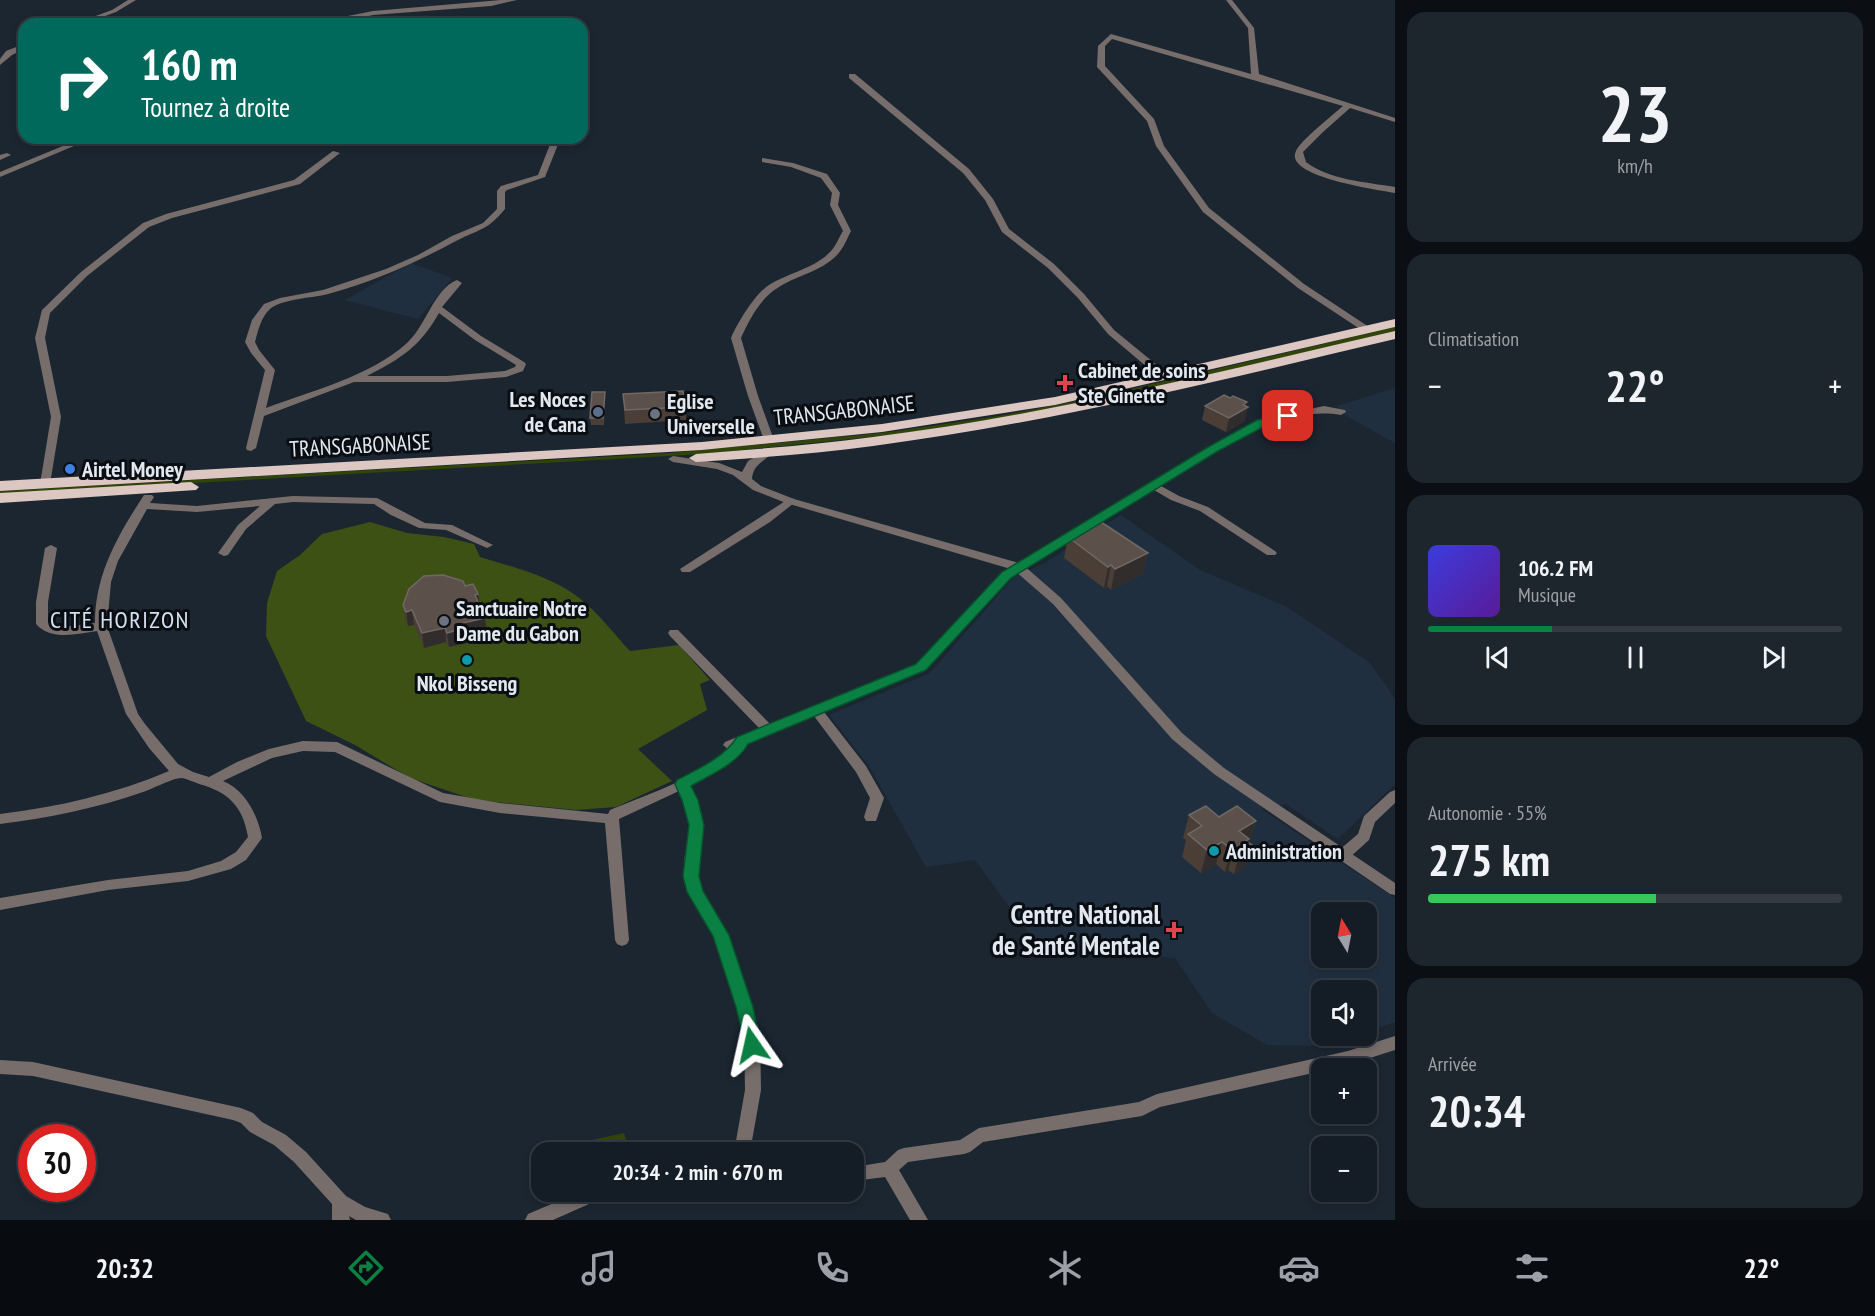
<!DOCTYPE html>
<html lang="fr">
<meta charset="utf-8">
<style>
:root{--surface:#141c25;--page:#1d252d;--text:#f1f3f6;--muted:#9da1a7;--line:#333a42;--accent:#0b8043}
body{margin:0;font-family:"PT Sans Narrow",sans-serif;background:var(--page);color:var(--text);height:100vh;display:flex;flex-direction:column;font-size:22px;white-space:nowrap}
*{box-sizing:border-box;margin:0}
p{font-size:20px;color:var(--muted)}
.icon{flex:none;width:33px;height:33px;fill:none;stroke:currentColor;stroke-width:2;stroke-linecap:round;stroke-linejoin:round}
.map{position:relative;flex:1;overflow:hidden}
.side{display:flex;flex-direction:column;gap:12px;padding:12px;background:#0b0f14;width:480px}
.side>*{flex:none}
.guide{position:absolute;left:18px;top:18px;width:570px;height:126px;border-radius:18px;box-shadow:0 3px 9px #0003,0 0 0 2px var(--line);background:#00695c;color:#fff;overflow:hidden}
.needle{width:39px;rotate:350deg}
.buttons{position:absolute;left:1311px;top:902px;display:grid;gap:12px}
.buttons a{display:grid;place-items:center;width:66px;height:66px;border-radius:12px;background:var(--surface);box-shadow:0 3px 9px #0003,0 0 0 2px var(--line);font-size:30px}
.speed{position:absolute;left:18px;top:1124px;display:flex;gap:12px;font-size:30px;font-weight:700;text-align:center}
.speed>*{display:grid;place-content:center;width:78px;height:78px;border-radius:50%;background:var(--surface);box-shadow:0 3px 9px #0003,0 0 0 2px var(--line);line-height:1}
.speed .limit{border:9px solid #d22;background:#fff;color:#111}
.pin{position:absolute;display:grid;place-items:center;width:51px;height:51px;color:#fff;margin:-26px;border-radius:12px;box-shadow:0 3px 9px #0006}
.me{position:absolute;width:66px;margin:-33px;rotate:349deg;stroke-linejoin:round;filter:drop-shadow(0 0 4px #0008)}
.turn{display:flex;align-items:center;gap:21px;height:126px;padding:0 24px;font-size:27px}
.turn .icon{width:78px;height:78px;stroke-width:2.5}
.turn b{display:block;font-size:42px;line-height:51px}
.big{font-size:45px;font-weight:700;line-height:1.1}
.side .widget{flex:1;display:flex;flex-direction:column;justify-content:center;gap:9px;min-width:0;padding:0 21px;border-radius:18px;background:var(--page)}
.side .dial{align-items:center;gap:0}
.dial b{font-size:78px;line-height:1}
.song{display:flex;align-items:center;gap:18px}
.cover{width:72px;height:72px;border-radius:9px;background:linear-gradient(135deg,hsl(240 70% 55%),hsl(270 70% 35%))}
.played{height:6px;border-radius:3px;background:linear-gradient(90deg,var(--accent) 30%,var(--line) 30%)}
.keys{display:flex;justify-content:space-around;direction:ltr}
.heat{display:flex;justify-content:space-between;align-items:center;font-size:33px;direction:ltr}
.charge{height:9px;border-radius:4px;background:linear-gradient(90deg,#34c759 55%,var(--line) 0)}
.trip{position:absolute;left:531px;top:1142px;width:333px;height:60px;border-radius:18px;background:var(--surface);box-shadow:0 3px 9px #0003,0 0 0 2px var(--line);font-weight:700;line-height:60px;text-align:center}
.tabs{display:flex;height:96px;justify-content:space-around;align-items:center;background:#080b0f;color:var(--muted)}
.tabs .icon{width:42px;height:42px}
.tabs .current{color:var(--accent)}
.tabs b{font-size:27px;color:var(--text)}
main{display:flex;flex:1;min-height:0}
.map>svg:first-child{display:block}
.built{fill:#202f3f;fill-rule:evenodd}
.green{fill:#324509}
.forest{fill:#3c5113}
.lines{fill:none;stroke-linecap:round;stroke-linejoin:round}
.minor{fill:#776e6c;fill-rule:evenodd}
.tertiary{fill:#776e6c;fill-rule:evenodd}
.trunk{fill:#dcc7c2;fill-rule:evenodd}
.wall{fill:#4a3e36}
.shaded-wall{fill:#312d2c}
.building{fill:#5b504a;stroke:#706864;stroke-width:1.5}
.route{fill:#0b8043;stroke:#07532c;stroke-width:1.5}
.health-dot{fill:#e0444e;stroke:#0a0e13;stroke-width:2}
.service-dot{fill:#5c6f8a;stroke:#0a0e13;stroke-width:2}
.worship-dot{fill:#6b7280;stroke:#0a0e13;stroke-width:2}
.shop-dot{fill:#3f7fe0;stroke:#0a0e13;stroke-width:2}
.culture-dot{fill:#0f9aa8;stroke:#0a0e13;stroke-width:2}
.labels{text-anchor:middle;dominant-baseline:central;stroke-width:6;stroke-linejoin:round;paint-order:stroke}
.poi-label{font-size:22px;font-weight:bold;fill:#e1e8f0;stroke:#0a0e13;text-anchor:start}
.street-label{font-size:22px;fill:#e1e8f0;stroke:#0a0e13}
.neighbourhood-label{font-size:24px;letter-spacing:1.5px;fill:#d2e0ef;stroke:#0a0e13}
.near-poi-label{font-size:27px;font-weight:bold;fill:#e1e8f0;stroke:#0a0e13;text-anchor:end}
</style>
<main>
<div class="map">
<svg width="1395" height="1220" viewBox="0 0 1395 1220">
<rect width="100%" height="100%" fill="#1b2631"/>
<g class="built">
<path d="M411 263 452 278 418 319 345 300Z"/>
<path d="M1395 388V443L1343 414 1337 406Z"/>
<path d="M1121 515 1200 570 1287 607 1370 663 1395 699V784L1338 839 1286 804 1261 809 1395 898V1022L1367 1032 1366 990H1322V1035H1356L1321 1046 1267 1045 1212 1013 1175 958 1039 947 975 860 926 867 869 766 829 715 930 673 1014 577 1043 564ZM1322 912H1366V957H1322Z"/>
</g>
<g class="green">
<path d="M1395 327V331L1140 391 1031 414 892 435 703 454 0 494V491L670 453 890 432 999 416 1093 398Z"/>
<path d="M624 1133 630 1152H560L559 1147Z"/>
</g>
<path class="forest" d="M370 522 407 533 444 537 474 544 480 557C513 567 550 576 578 597 598 612 613 633 630 651L679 645 710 680 700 684 707 710 638 749 672 781 616 807 576 810 475 800 410 778 355 745 306 721 266 636 267 603 277 571 300 555 322 534Z"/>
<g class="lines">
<g class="minor">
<path d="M128 0H136L116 12 89 22 91 24H81L79 22 112 10Z"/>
<path d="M501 0H517L491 6 373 15 335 24H325L348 16 373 11Z"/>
<path d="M1226 0H1232L1254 28 1259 74 1395 118V122L1350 108 1323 132 1303 152 1306 162C1329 180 1366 182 1395 187V193C1380 190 1283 177 1296 151 1301 140 1333 115 1343 106L1112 39 1105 46V66L1154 119 1164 146 1209 208 1304 284 1369 327V331H1363L1298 288 1203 212 1156 146 1147 121 1097 67 1098 46 1111 34 1251 74 1248 28Z"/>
<path d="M24 44V49L12 55 0 65V59L6 51Z"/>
<path d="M849 74H855L969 169 993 199 1009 229 1054 264 1084 294 1114 330 1169 375V379H1161L1108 334 1078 298 1048 268 1002 232 985 200 963 173 849 78Z"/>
<path d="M82 138H93L0 177V172Z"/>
<path d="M549 138H557V147L545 177 507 190 505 192V209C487 231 479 229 456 241 413 264 375 281 328 294 313 298 281 299 270 309 261 317 258 331 255 342L259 350 275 370 266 408C311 391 371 376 407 343 426 326 434 289 457 280L462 283 442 307 481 336 524 362 526 364 523 371 506 377 447 382H354L264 416 256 448 251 451 247 450 246 448 265 370 251 353 245 342 252 320 264 304 280 298 323 290 386 269 418 255 452 236 483 223 497 209V191L501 186 538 175 549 147ZM439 313 475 340 516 365 515 367 505 371 447 376H367C400 359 420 347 439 313Z"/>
<path d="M333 151 340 153 300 184 172 218 149 227 87 276 50 313 45 338 61 417 50 484 49 486H41L40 484 51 417 35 338 42 310 81 272 143 223 166 214 294 180Z"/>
<path d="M7 153 11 155 0 160V155Z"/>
<path d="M762 158 793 163 827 174 840 193 838 205 851 231C847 239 843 249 837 255 821 272 794 276 776 289 760 299 748 322 741 338L758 396 774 440 769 443 764 440 748 396 731 338C738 322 755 294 769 285 788 273 816 268 831 251 836 246 839 237 843 231L830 205 832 193 821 178 791 167 762 162Z"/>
<path d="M1324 406 1345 410 1346 412 1341 415C1279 404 1212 455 1161 486L1179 496 1208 507 1275 551 1277 553 1275 555H1267L1200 511 1171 500 1154 490 1011 578 925 670 824 712 866 766 884 798 876 821H866L864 817 870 798 856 772 814 716 747 743C733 764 712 774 691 786L704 825 698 861V876L702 891 728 935 760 1033 761 1090 750 1152H734L745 1090 744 1033 714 936 688 892 684 876V861L690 825 679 791 619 819 629 940 627 944 622 946 617 944 615 940 605 823 500 813 440 802 335 752 303 751 272 758 223 781C245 790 258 815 262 838L246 860 231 869 188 881 108 890 0 910V898L108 880 188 871 221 861 236 852 248 837C243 806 228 792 199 784 194 782 187 779 182 778 175 777 152 789 143 792 97 808 49 818 0 824V814C58 807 115 794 169 771L149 748 126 714 97 631C77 634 51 641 36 624V602L45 548 51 545 57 548 48 602V622L63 627 95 623C95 574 118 535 144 495H152L154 497 150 503 197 506 293 496 377 498 425 523 452 525 493 545 487 548 446 530 419 528 391 515 374 504 293 502 275 504 246 529 228 555 224 556 218 553 238 525 260 506 197 512 147 509 118 561 111 582 107 626 138 714 145 724 178 764 193 772 209 777 237 762 269 749 303 741 337 742 443 793 500 803 608 814 610 810C648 794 699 778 728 749L723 745 725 742 759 728 670 636 668 633 670 630H678L770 724 917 664 1003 572 1210 447 1266 418Z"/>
<path d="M790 498 794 499 796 501 794 503 770 522 690 572H682L680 569Z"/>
<path d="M1395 790V803L1375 822 1369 840 1348 859 1343 860 1338 859 1336 855 1338 851 1358 834 1364 816 1390 792Z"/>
<path d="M1395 1036V1050L1348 1065 1322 1068V1071L1160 1107 1142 1116 983 1142 970 1152 964 1154 908 1162 899 1170 928 1220H910L885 1177 854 1181V1167L885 1162 898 1150 904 1148 960 1140 979 1128 1139 1102 1157 1094 1348 1051Z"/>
<path d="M0 1060 33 1062 241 1108 253 1113 262 1122 286 1135 306 1152 346 1196 365 1207 388 1214 391 1220H356L349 1216 350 1220H332V1204L294 1162 274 1145 250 1132 241 1123 233 1120 33 1076 0 1074Z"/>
<path d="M582 1191H610L607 1196 553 1220H525L528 1214Z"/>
</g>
<path class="tertiary" d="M768 449 773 452C764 462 753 464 752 479L761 486 794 499 1022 564 1061 598 1182 733 1224 768 1395 883V895L1390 894 1214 774 1172 739 1053 604 1014 570 786 503 753 490 733 475 717 469 673 462 668 459 673 456 719 463 742 472 748 461Z"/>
<g class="trunk">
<path d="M1395 319V327L1055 405 882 432 702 450 0 491V481L702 442 882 424 1055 397Z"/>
<path d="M1395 331V339C1222 380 1049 423 873 446 814 454 755 458 696 462L689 458 696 454C755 449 814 445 873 437 1049 415 1222 371 1395 331Z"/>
<path d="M191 482 199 487 196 490 0 503V493Z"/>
</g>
</g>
<g class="wall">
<path d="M623 394 686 407V420L625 424Z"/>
<path d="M605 399 604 425H591L590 418Z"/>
<path d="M1205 406H1246L1245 421 1226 432 1202 420Z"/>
<path d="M1068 537 1148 553 1143 574 1111 590 1107 586 1104 588 1064 558Z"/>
<path d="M465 586 478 594 480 606 487 632 466 637 467 643 449 647 446 642 424 648 414 625 408 626 405 619 403 605Z"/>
<path d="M1189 815 1256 821 1249 843 1252 845 1245 867 1234 874 1228 870 1225 872 1216 864 1201 873 1182 857 1186 840 1183 838Z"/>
</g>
<g class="shaded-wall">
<path d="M1247 402 1246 408 1248 407 1245 421 1226 432 1229 418 1243 405Z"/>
<path d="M1148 553 1143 574 1111 590 1115 569Z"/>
<path d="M1111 565 1107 586 1104 588 1108 567Z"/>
<path d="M478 594 480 609 475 595Z"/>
<path d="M412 610 414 625 408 626 406 612Z"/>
<path d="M485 618 487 632 466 637 467 643 449 647 447 633 463 623Z"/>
<path d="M445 628 446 642 424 648 422 633Z"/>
<path d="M1256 821 1249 843 1252 845 1245 867 1234 874 1240 852 1235 847 1228 870 1225 872 1231 849 1239 831Z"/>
<path d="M1222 842 1216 864 1201 873 1207 850Z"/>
</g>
<g class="building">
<path d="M683 391 686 407 625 410 623 394Z"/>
<path d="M592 392H605L603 418H590Z"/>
<path d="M1224 395 1230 398 1233 396 1247 402 1243 405 1248 407 1229 418 1205 406Z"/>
<path d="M1101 522 1148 553 1115 569 1111 565 1108 567 1068 537Z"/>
<path d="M443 575 463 581 465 586 473 584 478 594 475 595 485 618 463 623 465 628 447 633 445 628 422 633 412 610 406 612 403 605 409 589 424 576Z"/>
<path d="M1206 806 1219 817 1237 806 1256 821 1239 831 1249 839 1246 841 1252 845 1240 852 1235 847 1231 849 1222 842 1207 850 1188 834 1202 826 1189 815Z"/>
</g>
<path class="route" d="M1288 413 1294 416 1292 419 1265 426 1218 451 1011 578 926 670 748 744C737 764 710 775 691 786L698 800 704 825 699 876 703 891 729 935 753 1007 761 1045 759 1050 752 1052 746 1050 736 1007 713 936 687 892 683 876 689 825 682 800 675 784 677 780C698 769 725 757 737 737L916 664 1002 572 1210 446 1257 420Z"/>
<g class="health-dot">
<path d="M1062 374h6v6h6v6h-6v6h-6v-6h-6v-6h6z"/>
<path d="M1171 921h6v6h6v6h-6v6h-6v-6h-6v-6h6z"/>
</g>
<circle class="service-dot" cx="598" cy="412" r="6"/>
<g class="worship-dot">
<circle cx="655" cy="414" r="6"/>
<circle cx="444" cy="621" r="6"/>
</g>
<circle class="shop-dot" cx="70" cy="469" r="6"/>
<g class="culture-dot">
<circle cx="467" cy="660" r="6"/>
<circle cx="1214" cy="851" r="6"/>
</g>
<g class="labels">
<g class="poi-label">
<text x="1078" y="370">Cabinet de soins<tspan x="1078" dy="25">Ste Ginette</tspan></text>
<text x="586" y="399" text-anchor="end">Les Noces<tspan x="586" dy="25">de Cana</tspan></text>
<text x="667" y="401">Eglise<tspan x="667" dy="25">Universelle</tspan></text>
<text x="82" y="469">Airtel Money</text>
<text x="456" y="608">Sanctuaire Notre<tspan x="456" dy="25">Dame du Gabon</tspan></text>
<text x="467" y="683" text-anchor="middle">Nkol Bisseng</text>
<text x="1226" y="851">Administration</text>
</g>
<g class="street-label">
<text transform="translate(844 410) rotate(-6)">TRANSGABONAISE</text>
<text transform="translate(360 445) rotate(-3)">TRANSGABONAISE</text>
</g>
<g class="neighbourhood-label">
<text x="120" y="619">CITÉ HORIZON</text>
</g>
<g class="near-poi-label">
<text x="1160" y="914">Centre National<tspan x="1160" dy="31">de Santé Mentale</tspan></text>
</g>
</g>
</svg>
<div class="buttons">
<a><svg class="needle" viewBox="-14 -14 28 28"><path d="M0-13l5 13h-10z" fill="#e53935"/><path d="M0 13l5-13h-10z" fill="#9da1a7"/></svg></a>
<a><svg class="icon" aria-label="sound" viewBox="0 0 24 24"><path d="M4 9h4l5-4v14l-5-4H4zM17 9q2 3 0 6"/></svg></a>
<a>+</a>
<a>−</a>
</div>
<div class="speed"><div class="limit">30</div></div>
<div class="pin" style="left:1288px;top:416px;background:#d93025"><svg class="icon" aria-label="arrive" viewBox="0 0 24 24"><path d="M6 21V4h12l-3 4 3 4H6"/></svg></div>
<svg class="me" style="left:752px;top:1045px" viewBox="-20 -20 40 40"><path d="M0-17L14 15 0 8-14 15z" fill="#0b8043" stroke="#fff" stroke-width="4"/></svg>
<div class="trip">20:34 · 2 min · 670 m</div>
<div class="guide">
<div class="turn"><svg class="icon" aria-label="right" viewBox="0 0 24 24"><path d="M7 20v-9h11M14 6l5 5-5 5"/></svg><div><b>160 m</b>Tournez à droite</div></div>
</div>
</div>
<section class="side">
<div class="widget dial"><b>23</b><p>km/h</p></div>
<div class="widget"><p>Climatisation</p>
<div class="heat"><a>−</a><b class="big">22°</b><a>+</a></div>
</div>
<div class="widget">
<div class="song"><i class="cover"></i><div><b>106.2 FM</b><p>Musique</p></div></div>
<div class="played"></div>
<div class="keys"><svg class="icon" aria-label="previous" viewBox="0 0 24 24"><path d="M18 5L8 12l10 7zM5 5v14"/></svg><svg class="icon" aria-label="pause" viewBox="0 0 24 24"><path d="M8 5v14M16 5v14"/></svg><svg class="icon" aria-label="next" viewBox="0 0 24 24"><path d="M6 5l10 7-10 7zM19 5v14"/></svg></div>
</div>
<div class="widget"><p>Autonomie · 55%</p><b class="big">275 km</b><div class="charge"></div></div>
<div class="widget"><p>Arrivée</p><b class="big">20:34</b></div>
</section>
</main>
<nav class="tabs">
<b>20:32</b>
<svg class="icon current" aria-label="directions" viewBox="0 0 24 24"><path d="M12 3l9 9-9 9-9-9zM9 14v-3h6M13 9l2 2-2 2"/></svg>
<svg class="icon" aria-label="music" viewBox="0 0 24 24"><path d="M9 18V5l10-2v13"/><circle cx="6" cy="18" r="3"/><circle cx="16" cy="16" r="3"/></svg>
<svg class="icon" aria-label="phone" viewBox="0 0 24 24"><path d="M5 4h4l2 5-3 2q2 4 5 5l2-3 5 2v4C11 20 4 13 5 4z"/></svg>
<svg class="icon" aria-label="climate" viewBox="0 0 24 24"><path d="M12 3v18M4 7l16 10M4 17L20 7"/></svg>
<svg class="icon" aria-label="car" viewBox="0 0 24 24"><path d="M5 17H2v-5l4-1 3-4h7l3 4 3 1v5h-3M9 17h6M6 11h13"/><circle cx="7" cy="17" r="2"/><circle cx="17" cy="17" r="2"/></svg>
<svg class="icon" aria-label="filters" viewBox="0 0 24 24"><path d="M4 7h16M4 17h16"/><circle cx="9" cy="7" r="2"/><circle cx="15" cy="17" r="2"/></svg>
<b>22°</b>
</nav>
